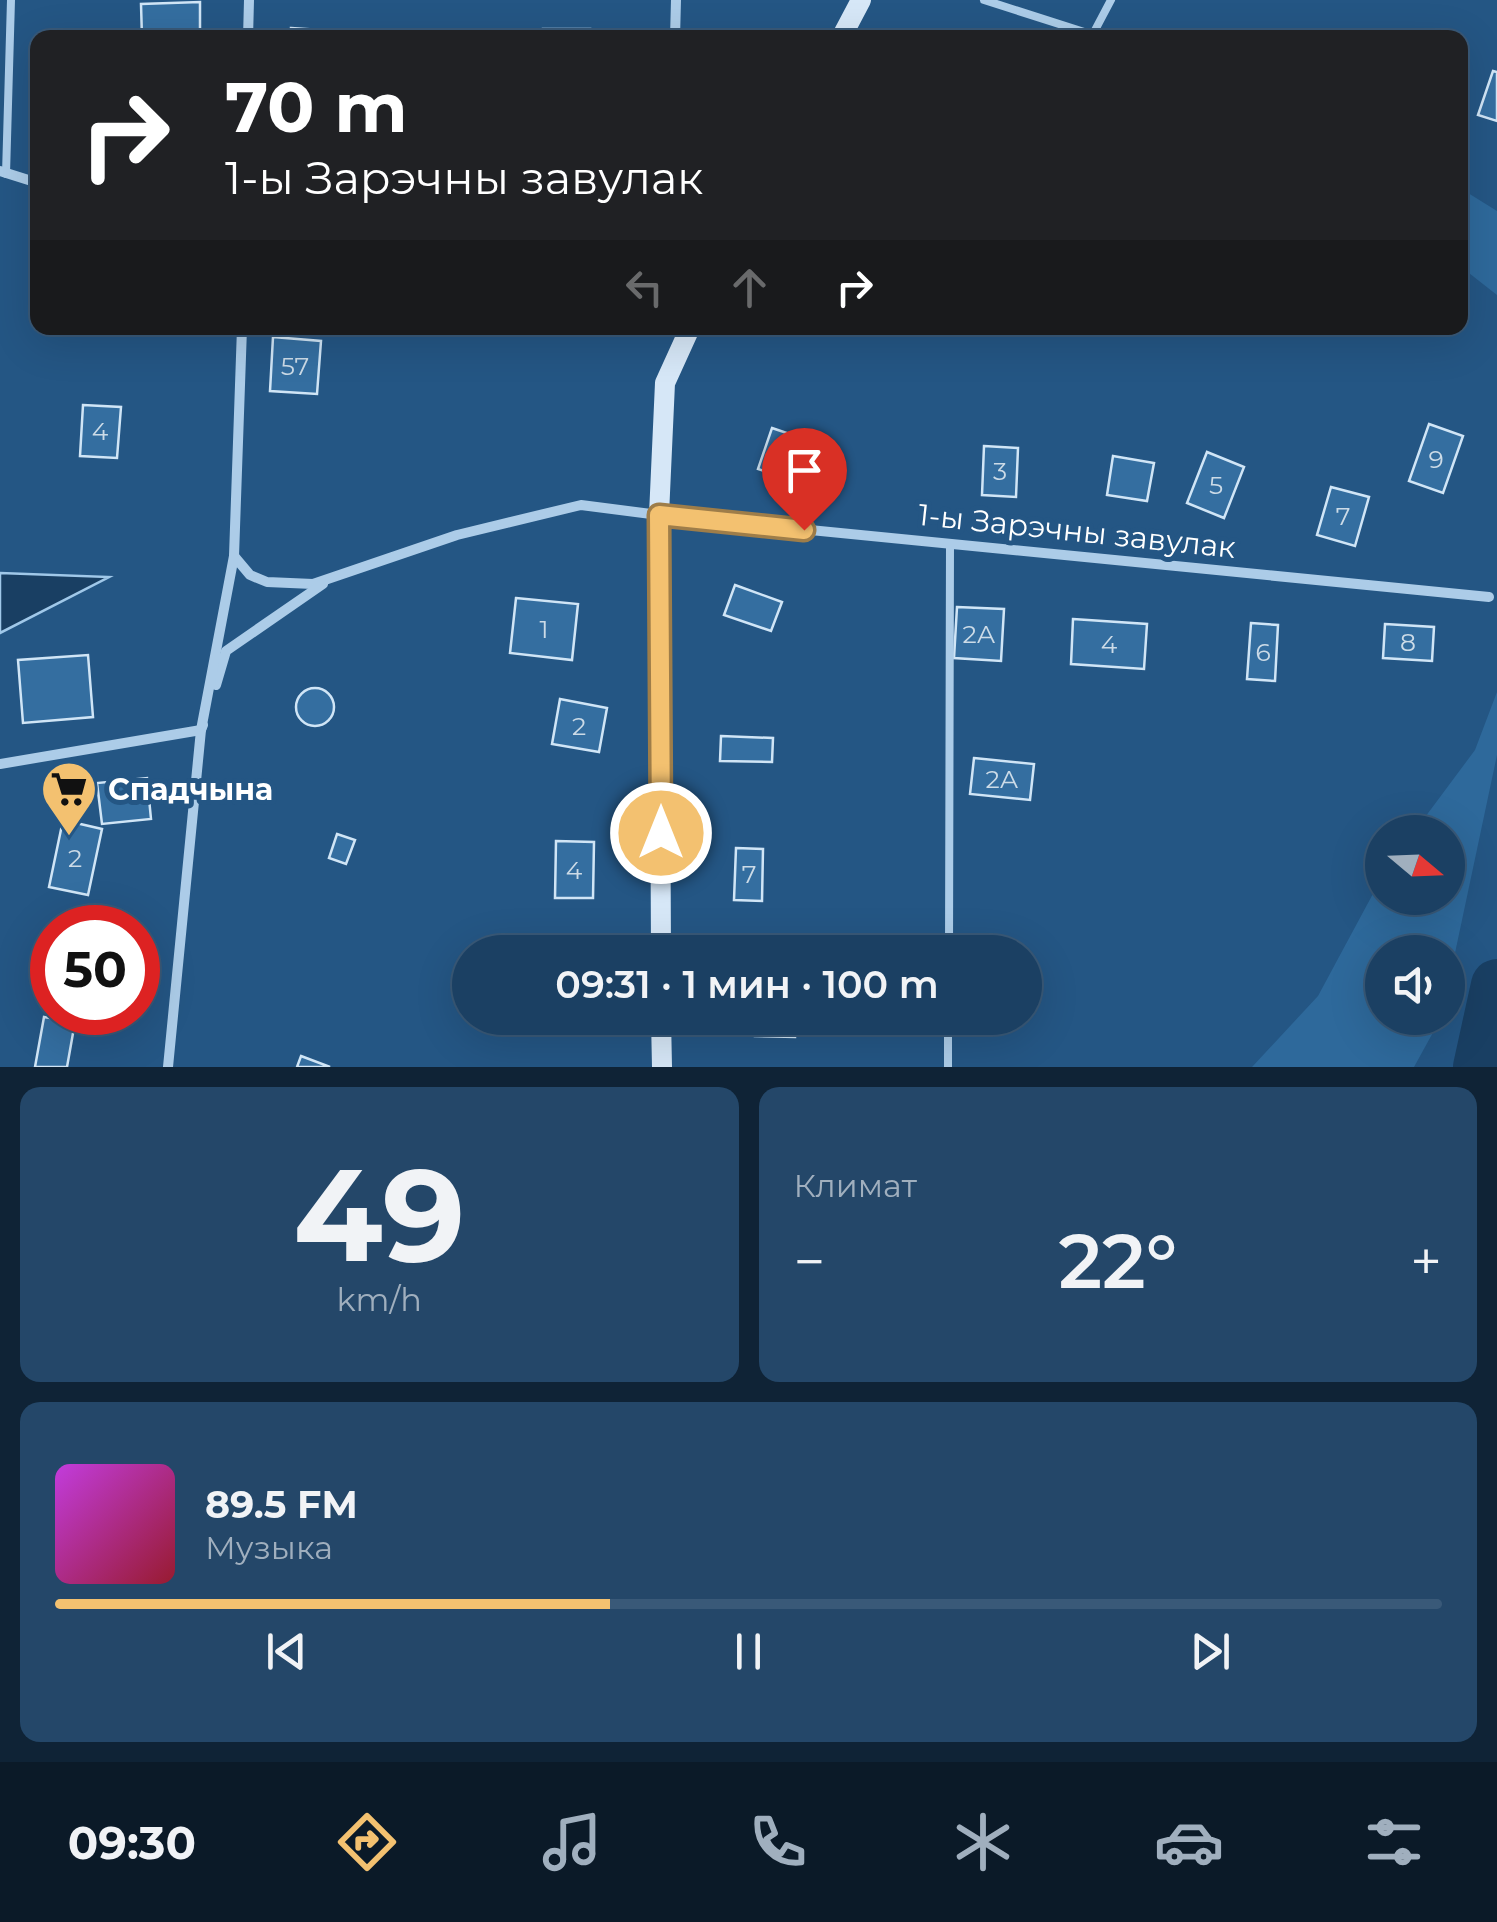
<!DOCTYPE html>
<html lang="ru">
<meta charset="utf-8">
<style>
:root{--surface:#1b4063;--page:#244769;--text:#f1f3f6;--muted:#a0afbe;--line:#395978;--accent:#f3c170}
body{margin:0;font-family:Montserrat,sans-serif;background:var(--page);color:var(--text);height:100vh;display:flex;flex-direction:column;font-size:38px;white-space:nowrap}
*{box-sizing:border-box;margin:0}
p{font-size:32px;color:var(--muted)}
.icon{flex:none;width:55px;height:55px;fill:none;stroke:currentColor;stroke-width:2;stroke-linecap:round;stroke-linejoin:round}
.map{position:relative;height:1067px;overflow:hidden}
.details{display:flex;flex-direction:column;gap:20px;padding:20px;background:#0f2336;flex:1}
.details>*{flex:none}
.top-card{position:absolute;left:30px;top:30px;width:1438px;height:305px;border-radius:20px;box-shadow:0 10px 40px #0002,0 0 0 2px var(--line);background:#202124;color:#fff;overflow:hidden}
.needle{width:65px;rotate:109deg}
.controls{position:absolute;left:1365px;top:815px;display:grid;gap:20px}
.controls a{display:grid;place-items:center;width:100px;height:100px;border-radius:50%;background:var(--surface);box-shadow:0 10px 40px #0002,0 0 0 2px var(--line);font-size:50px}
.speed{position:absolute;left:30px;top:905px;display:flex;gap:20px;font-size:50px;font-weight:700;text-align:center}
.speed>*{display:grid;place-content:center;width:130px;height:130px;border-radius:50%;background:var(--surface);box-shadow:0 10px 40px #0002,0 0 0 2px var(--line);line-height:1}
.speed .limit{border:15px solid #d22;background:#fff;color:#111}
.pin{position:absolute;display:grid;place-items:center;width:85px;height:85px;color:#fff;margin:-102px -42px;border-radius:50% 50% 50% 0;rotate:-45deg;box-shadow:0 0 10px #0007}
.pin .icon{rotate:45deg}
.me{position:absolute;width:110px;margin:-55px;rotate:0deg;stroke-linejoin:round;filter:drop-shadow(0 0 8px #0008)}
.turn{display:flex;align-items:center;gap:35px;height:210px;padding:0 30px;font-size:45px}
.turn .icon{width:130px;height:130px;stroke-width:2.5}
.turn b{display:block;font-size:70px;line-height:85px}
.lanes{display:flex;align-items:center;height:95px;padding:0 30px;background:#0003;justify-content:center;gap:50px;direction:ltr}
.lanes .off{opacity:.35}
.big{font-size:75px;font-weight:600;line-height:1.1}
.details .tile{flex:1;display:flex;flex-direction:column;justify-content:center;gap:15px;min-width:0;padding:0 35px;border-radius:20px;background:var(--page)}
.details .dial{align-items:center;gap:0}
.dial b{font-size:130px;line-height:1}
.song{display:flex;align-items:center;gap:30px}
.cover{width:120px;height:120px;border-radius:15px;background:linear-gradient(135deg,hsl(290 70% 55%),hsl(350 70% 35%))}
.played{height:10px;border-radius:5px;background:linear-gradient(90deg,var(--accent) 40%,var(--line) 40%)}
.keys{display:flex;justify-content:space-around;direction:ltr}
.heat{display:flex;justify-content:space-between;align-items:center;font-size:55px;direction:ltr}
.details .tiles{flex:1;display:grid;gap:20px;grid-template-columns:1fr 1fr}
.tile:last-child{grid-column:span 2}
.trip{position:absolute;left:452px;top:935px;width:590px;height:100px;border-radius:50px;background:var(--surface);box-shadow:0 10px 40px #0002,0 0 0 2px var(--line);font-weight:600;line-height:100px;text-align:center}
.menu{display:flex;height:160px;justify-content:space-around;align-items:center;background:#0b1a28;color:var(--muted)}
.menu .icon{width:70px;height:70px}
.menu .on{color:var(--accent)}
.menu b{font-size:45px;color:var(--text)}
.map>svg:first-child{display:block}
.green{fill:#2e699b}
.water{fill:#193f63;stroke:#a0c8e9;stroke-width:2.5}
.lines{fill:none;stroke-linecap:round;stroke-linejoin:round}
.river{stroke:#193f63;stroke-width:52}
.building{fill:#346ea0;stroke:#d0e5f6;stroke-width:2.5}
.lane{stroke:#accce8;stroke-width:8}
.street{stroke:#accce8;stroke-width:10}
.secondary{stroke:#d6e7f7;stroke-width:20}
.route-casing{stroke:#9e7d49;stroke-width:25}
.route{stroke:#f3c170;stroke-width:18}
.labels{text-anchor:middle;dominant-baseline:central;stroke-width:10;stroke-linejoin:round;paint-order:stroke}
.number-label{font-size:25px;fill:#ccdbe7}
.street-label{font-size:30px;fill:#fff;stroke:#245684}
.poi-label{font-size:30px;font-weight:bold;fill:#fff;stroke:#245684;text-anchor:start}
</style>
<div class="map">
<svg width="1497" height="1067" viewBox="0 0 1497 1067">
<rect width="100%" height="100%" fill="#245684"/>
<g class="green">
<path d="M1460 188 1497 211V295L1460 266Z"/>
<path d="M1497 692V755L1448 986V952H1382V1018H1441L1414 1067H1252L1318 996 1382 877V898H1448V832H1414L1475 750Z"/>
</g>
<path class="water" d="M0 573 109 577 0 633Z"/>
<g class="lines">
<path class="river" d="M1479 1067 1497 985"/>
</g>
<g class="building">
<path d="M200 2V38H142L141 4Z"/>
<path d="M291 28 350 32V38H291Z"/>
<path d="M543 29H590L589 38H543Z"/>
<path d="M1493 71 1497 72V121L1478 115Z"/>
<path d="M273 337 321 341 317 394 270 391Z"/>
<path d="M83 405 121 407 117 458 80 456Z"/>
<path d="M1429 424 1463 436 1443 493 1409 481Z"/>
<path d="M772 428 837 450 823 491 758 469Z"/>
<path d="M984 446 1018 448 1016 497 982 495Z"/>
<path d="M1207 452 1244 467 1224 518 1187 503Z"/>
<path d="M1113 456 1154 463 1147 501 1107 495Z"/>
<path d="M1331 487 1369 497 1355 546 1317 535Z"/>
<path d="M735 585 782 602 771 631 724 615Z"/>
<path d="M516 598 578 604 572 660 510 653Z"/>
<path d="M957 607 1004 609 1001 661 954 658Z"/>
<path d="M1073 619 1147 624 1144 669 1071 664Z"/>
<path d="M1251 623 1278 625 1275 681 1247 679Z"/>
<path d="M1385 624 1434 627 1432 661 1383 658Z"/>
<path d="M88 655 93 717 23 723 18 660Z"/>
<circle cx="315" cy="707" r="19"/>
<path d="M560 699 607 708 599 752 552 744Z"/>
<path d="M721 736 773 738 772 762 720 761Z"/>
<path d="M974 758 1034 764 1030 800 970 794Z"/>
<path d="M147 778 151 819 102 824 97 783Z"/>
<path d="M63 820 102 829 88 895 49 887Z"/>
<path d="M337 834 355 840 346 864 329 858Z"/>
<path d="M556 841 594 842 593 898H555Z"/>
<path d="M736 848 763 849 762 901 734 900Z"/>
<path d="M470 974V1011L459 1008Z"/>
<path d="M44 1017 75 1022 67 1067H35Z"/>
<path d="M489 1018H534L530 1030Z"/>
<path d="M756 1018H795V1037L755 1036Z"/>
<path d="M301 1056 330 1067H297Z"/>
</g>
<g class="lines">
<g class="lane">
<path d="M984 0 1103 38"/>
<path d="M1093 34 1111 0"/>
<path d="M6 174 11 0"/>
<path d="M949 952 950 544"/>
<path d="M948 1067V1018"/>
</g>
<g class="street">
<path d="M248 38 249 0"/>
<path d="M675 38 676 0"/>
<path d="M0 171 38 183"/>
<path d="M234 556 250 575 267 582 313 584 457 535 581 505 659 515 1489 597"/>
<path d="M216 685 226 651 323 584"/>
<path d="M0 764 201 730 203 725"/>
<path d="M168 1067 201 730 234 556 242 328"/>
</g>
<g class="secondary">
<path d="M841 38 861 0"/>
<path d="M661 952 659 515 665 383 690 328"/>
<path d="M661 1018 662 1067"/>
</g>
</g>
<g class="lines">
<g class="route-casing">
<path id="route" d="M661 833 659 515 804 530"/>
</g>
<use href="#route" class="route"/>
</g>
<defs>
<g id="supermarket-pin" transform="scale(2.875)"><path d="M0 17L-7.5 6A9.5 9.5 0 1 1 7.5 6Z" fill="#f3c170" stroke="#245684"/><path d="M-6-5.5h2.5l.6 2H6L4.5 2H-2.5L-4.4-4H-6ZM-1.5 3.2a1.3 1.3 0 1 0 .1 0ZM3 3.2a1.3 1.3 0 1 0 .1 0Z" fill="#111"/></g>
</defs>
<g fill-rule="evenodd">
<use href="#supermarket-pin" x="69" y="789"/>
</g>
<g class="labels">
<g class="number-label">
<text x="295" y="366">57</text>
<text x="100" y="431">4</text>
<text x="1436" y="459">9</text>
<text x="1000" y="471">3</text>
<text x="1216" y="485">5</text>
<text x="1343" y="516">7</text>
<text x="544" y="629">1</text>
<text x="979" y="634">2А</text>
<text x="1408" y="642">8</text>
<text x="1109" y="644">4</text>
<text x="1263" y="652">6</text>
<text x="579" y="726">2</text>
<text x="1002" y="779">2А</text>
<text x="75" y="858">2</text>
<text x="574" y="870">4</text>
<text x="749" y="874">7</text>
</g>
<g class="street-label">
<text transform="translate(1077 531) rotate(6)">1-ы Зарэчны завулак</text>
</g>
<g class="poi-label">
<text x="108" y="789">Спадчына</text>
</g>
</g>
</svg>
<div class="controls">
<a><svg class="needle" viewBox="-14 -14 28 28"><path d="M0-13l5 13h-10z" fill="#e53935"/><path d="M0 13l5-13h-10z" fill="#a0afbe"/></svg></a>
<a><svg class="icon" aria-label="sound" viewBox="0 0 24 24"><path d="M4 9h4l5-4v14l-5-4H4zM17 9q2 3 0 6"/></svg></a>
</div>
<div class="speed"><div class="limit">50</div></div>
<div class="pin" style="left:804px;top:530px;background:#d93025"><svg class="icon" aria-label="arrive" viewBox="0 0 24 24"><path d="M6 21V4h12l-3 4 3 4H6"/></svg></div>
<svg class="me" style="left:661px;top:833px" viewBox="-20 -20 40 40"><circle r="17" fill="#f3c170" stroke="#fff" stroke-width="3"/><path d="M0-11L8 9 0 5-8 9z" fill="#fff"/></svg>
<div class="trip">09:31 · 1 мин · 100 m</div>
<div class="top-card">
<div class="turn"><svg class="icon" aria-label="right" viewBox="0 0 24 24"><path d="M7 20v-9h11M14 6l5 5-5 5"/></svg><div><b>70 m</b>1-ы Зарэчны завулак</div></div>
<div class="lanes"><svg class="icon off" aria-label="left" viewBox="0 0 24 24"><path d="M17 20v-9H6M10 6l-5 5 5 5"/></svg><svg class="icon off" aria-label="ahead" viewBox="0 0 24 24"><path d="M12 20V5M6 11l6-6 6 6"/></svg><svg class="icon" aria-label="right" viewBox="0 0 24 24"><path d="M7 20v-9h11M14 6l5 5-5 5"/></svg></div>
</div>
</div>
<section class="details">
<div class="tiles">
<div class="tile dial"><b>49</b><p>km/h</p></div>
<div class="tile"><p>Климат</p>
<div class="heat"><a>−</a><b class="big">22°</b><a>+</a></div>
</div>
<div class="tile">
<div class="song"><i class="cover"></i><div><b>89.5 FM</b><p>Музыка</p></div></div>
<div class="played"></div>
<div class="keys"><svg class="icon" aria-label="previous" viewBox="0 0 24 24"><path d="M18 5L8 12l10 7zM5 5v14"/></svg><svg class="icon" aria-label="pause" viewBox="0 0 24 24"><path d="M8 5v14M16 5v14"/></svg><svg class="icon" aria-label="next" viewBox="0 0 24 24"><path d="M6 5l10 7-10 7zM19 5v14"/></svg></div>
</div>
</div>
</section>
<nav class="menu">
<b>09:30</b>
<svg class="icon on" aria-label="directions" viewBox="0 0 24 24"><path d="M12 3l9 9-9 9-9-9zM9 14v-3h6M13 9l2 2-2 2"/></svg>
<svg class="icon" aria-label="music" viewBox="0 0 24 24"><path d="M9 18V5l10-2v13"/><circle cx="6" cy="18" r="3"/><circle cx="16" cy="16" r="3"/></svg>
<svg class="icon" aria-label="phone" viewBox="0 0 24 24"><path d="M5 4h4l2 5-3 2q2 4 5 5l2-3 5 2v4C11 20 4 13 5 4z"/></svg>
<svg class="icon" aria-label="climate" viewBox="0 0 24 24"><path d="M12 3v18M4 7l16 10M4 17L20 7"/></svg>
<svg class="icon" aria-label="car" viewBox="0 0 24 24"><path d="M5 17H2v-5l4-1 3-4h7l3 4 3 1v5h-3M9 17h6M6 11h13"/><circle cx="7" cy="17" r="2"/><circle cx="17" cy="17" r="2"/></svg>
<svg class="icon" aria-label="filters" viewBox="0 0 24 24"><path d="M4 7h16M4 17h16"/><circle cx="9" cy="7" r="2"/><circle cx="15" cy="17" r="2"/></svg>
</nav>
